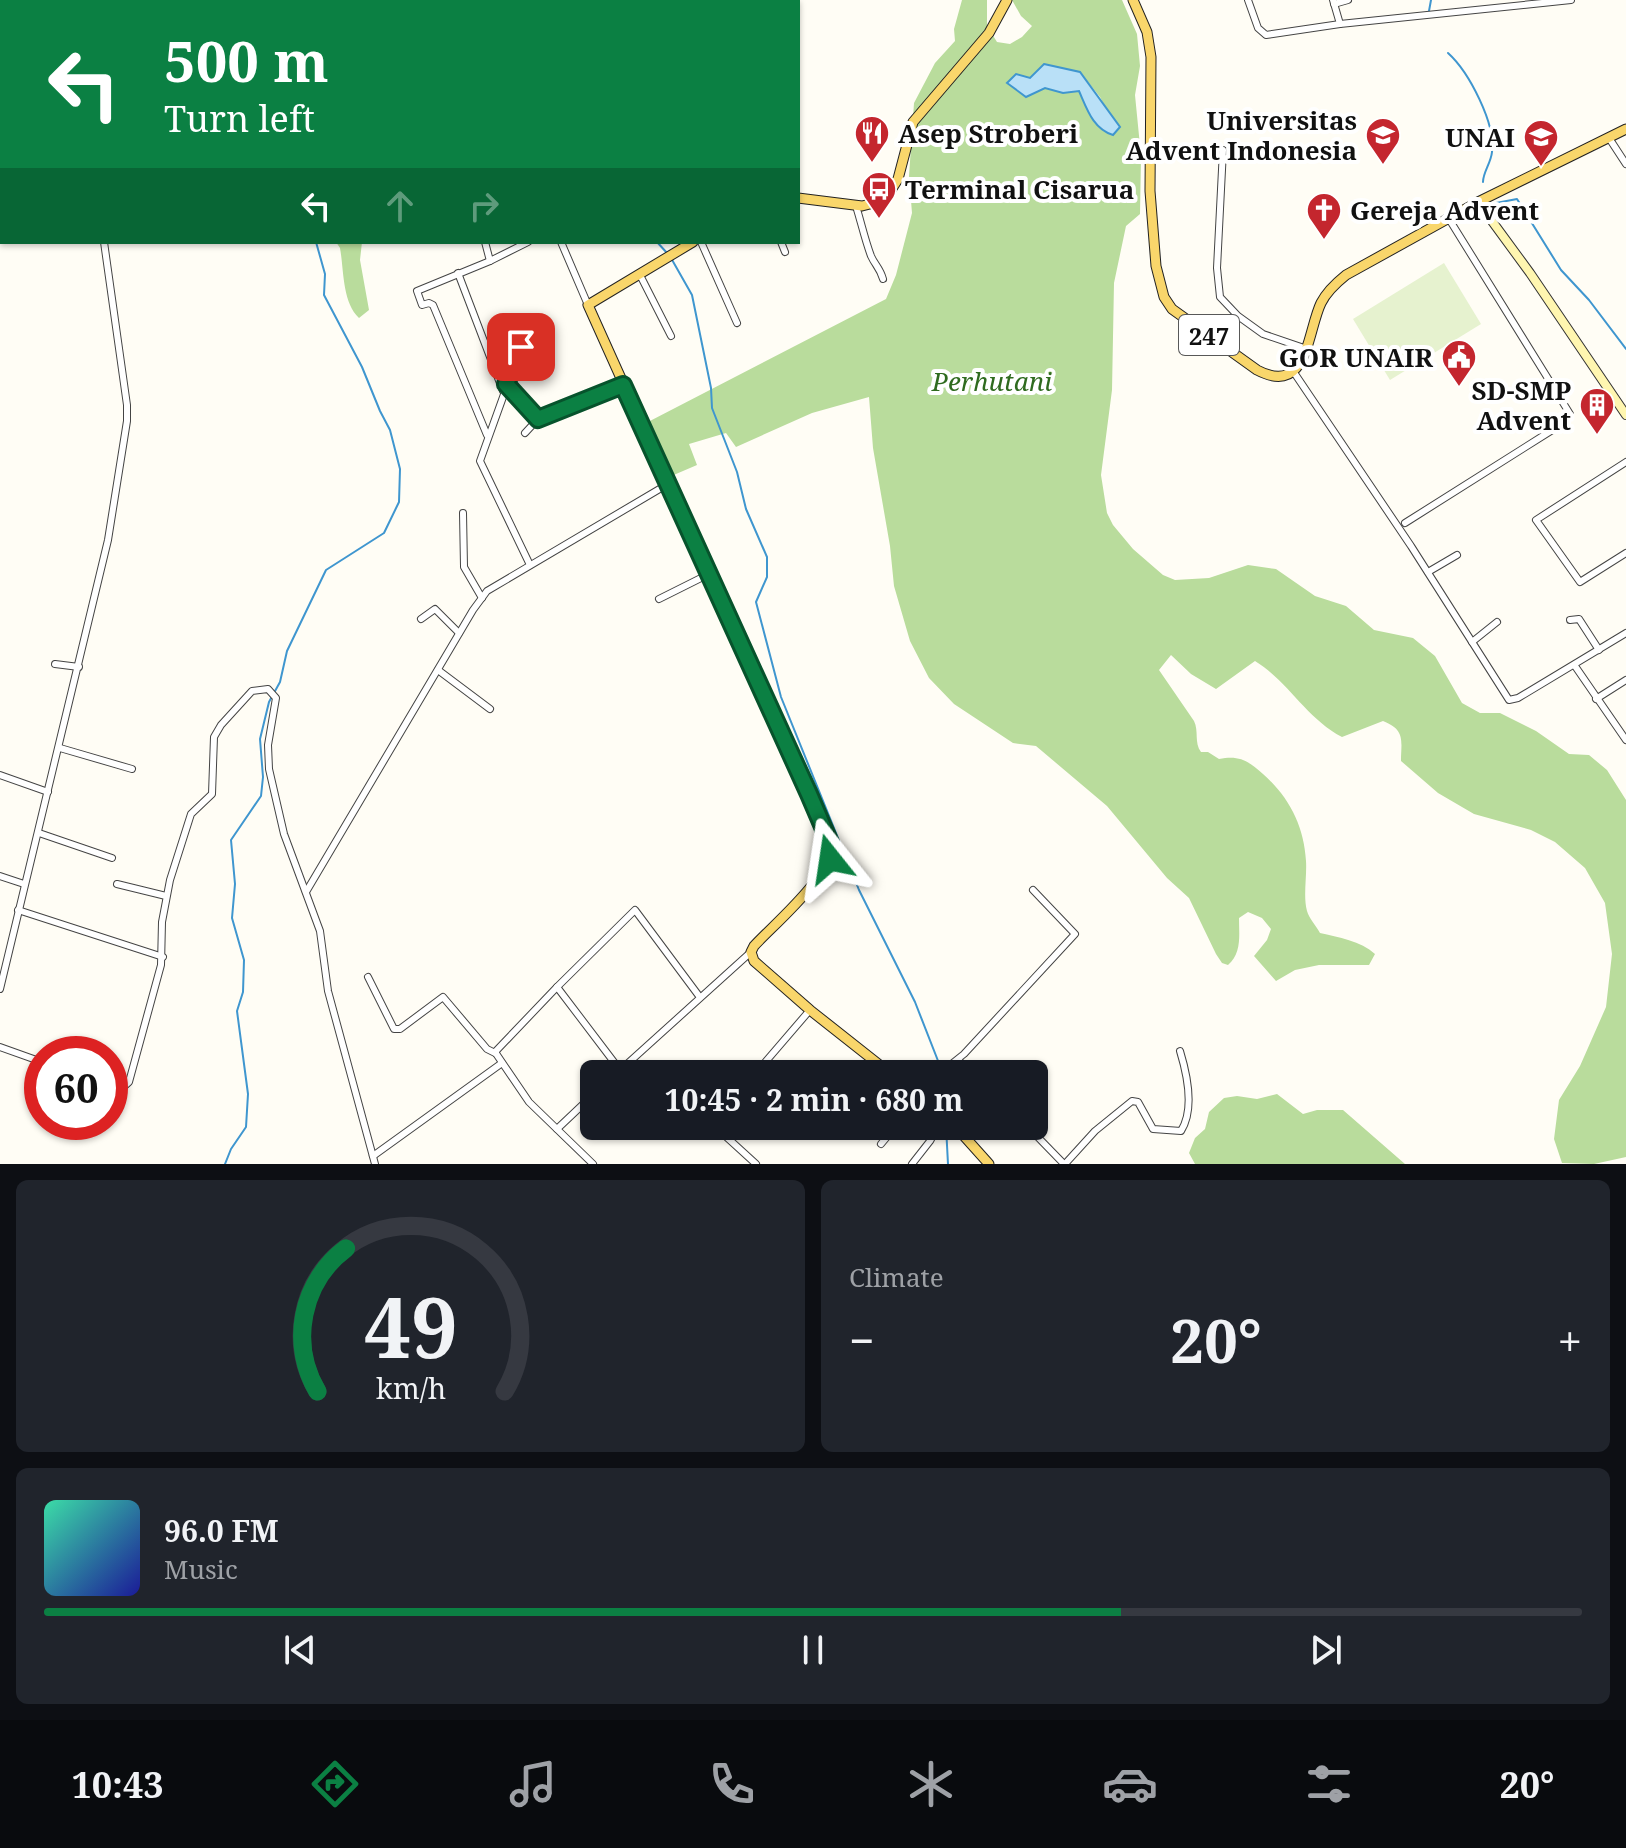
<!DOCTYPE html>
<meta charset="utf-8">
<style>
:root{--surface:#171b24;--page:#20242c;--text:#f1f3f6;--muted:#9ea1a6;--line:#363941;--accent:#0b8043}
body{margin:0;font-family:"Noto Serif",serif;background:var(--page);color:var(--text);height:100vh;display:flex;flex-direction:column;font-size:30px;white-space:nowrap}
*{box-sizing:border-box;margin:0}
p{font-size:26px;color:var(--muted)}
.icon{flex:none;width:44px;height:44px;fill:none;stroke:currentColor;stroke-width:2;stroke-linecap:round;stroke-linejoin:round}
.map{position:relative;height:1164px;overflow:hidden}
.panel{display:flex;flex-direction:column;gap:16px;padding:16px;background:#0d0f14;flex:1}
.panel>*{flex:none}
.hud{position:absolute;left:0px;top:0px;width:800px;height:244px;box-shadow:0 2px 6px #0004;background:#0b8043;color:#fff;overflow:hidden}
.speed{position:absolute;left:24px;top:1036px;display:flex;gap:16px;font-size:40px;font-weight:700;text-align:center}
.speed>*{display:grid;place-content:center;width:104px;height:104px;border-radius:50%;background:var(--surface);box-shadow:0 2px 6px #0004;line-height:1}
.speed .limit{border:12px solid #d22;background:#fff;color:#111}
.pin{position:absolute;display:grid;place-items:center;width:68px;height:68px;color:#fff;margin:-34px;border-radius:16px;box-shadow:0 4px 12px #0006}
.me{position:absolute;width:88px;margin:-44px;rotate:345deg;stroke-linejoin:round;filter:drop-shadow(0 0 6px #0008)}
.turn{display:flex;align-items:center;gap:28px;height:168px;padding:0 32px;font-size:36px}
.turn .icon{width:104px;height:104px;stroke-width:2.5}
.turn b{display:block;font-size:56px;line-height:68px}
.lanes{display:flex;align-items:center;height:76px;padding:0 32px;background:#0003;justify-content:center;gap:40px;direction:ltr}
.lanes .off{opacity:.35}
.big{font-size:60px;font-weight:700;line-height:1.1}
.panel .widget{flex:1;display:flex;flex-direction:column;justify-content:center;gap:12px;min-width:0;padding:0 28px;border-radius:12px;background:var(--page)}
.panel .dial{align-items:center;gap:0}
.dial svg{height:208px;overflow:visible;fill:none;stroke:var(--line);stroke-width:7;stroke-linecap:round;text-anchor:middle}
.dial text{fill:var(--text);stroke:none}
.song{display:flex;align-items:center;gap:24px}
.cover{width:96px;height:96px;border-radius:12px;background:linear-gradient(135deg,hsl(160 70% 55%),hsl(240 70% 35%))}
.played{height:8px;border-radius:4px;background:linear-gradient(90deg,var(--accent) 70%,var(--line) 70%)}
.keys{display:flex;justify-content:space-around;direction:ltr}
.heat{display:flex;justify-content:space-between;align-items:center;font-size:44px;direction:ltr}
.panel .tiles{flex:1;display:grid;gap:16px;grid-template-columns:1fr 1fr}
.widget:last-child{grid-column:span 2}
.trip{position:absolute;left:580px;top:1060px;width:468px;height:80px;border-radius:12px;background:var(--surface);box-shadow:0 2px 6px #0004;font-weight:700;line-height:80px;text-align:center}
.dock{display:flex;height:128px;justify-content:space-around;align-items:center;background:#090b0e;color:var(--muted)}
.dock .icon{width:56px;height:56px}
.dock .active{color:var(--accent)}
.dock b{font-size:36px;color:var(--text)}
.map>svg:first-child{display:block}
.forest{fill:#b9dc9c;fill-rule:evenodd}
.pitch{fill:#e6f2cf}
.water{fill:#b9e0f7;stroke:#3f96cf;stroke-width:2}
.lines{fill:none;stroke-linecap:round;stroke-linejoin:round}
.stream{stroke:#3f96cf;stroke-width:2}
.street-casing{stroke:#444;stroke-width:8}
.secondary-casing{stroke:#333;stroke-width:10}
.primary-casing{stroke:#222;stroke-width:11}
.street{stroke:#fff;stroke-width:6}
.secondary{stroke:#fff6b0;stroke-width:8}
.primary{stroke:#f9d66b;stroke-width:9}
.route-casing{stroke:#07532c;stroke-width:20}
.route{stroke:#0b8043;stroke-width:14}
.labels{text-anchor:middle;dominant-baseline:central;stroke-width:8;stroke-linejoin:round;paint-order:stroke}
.shield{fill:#fff;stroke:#585858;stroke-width:2}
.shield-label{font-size:24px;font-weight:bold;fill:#111}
.poi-label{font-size:26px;font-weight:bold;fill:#111;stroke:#fff;text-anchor:end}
.park-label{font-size:26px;font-style:italic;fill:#2f6b1f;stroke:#fff}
</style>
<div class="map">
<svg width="1626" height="1164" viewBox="0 0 1626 1164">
<rect width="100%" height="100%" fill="#fffdf5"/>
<g class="forest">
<path d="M962 0H987V26L997 42 1010 44 1022 37 1032 26 1021 16 1012 0H1122L1137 34 1140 66 1135 95 1141 156 1140 214 1126 226 1114 283 1112 390 1101 475 1107 513 1113 525 1133 549 1163 575 1175 580 1209 578 1248 565 1276 569 1315 596 1346 606 1374 630 1413 638 1435 656 1462 703 1480 713H1500L1536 731 1569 754 1589 755 1607 770 1626 800V1157L1594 1164 1562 1163 1554 1139 1559 1100 1580 1066 1606 1007 1612 954 1605 903 1585 868 1555 842 1531 830 1474 814 1438 793 1401 761C1401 741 1406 730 1383 721L1342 737C1306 718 1288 681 1255 661L1216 689 1191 674 1171 655 1159 670 1194 721C1199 731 1194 743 1201 752H1208L1219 759C1240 755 1248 761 1263 774 1289 797 1304 826 1306 861 1307 877 1303 896 1307 911 1309 918 1316 926 1320 933 1338 937 1361 941 1375 954L1369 965H1319L1295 970 1276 981 1254 956 1267 940 1271 929 1262 918 1248 912 1239 918C1239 935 1242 953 1228 965L1222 963 1216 954 1189 898 1167 878 1107 806 1036 746 1013 743 954 704 929 678 910 641 894 586 890 546 873 448 869 397 812 413 736 447 726 433 689 444 697 465 669 477 646 423 886 299 896 275 912 213 909 176 914 103 935 63 955 41 954 29ZM1080 72 1100 97 1109 114 1079 91 1063 93 1016 74 1030 78Z"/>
<path d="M336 242H362L360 260 369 310 359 318C342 302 344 270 340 248Z"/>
<path d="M1277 1094 1303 1114 1317 1110H1343L1405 1164H1195L1189 1153 1195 1138 1205 1129 1209 1112 1224 1098 1237 1096 1257 1099Z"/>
</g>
<path class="pitch" d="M1444 263 1481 324 1390 380 1353 319Z"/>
<path class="water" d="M1044 64 1080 72 1120 127 1113 135C1093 129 1087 109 1079 91L1063 93 1045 88 1026 97 1007 83 1016 74 1030 78Z"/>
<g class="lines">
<g class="stream">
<path d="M551 0 552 2"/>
<path d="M267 2 268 0"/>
<path d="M1429 11 1431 0"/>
<path d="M1448 53C1469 72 1496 124 1492 152 1491 163 1483 172 1483 182"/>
<path d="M1496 203 1517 199 1561 270 1589 300 1626 349"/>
<path d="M657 242 667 253"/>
<path d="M671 258 692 295 711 388 712 408 737 472 746 509 767 557V577L756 602 781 697 859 890 915 1002 942 1071"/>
<path d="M946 1126 948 1164"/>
<path d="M225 1164 231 1149 246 1127 248 1094 237 1011 243 992 244 960 232 918 235 884 231 840 261 796 263 777 260 739 269 702 280 682 287 651 326 570 384 533 399 502 400 469 390 430 380 411 362 367 324 295 325 274 316 242"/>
</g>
<g class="street-casing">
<g id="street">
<path d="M67 0V2"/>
<path d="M423 0 425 2"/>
<path d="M1248 0 1258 28 1266 35 1340 24 1571 0"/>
<path d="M1333 0 1340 24"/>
<path d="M1334 4 1348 0"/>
<path d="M1609 138 1626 164"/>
<path d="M1223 150 1217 268 1220 297 1238 316 1263 334 1307 349"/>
<path d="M856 206C861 222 865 240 871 256 875 265 880 268 883 279"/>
<path d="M485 242 490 261 528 242"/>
<path d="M561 242 588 305"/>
<path d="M701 242 737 323"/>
<path d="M781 242 785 252"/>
<path d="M458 273 503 391"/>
<path d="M640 275 671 336"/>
<path d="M521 347 480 461 530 565"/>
<path d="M1293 371 1411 546 1509 700 1518 698 1626 633"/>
<path d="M506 384 538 419"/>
<path d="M525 433 538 419 623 385"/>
<path d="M487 435 433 305 429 303 422 305 417 291 490 261"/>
<path d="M1626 462 1536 520 1580 582 1626 553"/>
<path d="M463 513 464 567 482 598"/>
<path d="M1405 523 1565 422 1570 414 1449 219"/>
<path d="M1428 572 1457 555"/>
<path d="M659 599 709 574"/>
<path d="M421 619 435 609 459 633"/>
<path d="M1570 620 1579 619 1599 650"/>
<path d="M1472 642 1497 622"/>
<path d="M55 664 79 667"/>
<path d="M1575 666 1626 740"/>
<path d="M438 670 490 709"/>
<path d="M1596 699 1626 680"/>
<path d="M60 748 132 769"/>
<path d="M0 775 48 792"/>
<path d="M39 833 112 858"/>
<path d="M0 876 24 884"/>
<path d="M117 884 166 896"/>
<path d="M306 892 473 610 487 591 668 484"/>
<path d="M18 910 163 957"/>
<path d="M368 977 394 1029H400L443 997 487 1049 495 1053"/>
<path d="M557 987 635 910 699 996"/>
<path d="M0 989 108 540 127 421V405L104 242"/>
<path d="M0 1047 42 1062"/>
<path d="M958 1060 973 1074"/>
<path d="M616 1074 751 952"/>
<path d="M755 1074 810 1010"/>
<path d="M939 1074 964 1054 1075 934 1033 890"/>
<path d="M110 1090 119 1091 129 1082 161 965 162 922 170 880 191 814 212 794 214 737 221 725 252 691 268 689 276 698 268 745 269 769 284 834 320 931 328 991 375 1164"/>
<path d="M718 1126 721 1132 756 1164"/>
<path d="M1027 1126 1064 1164"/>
<path d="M557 1129 594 1094"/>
<path d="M881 1144 896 1126"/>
<path d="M373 1156 502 1063"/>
<path d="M593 1164 529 1102 495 1052 557 987 620 1070"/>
<path d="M912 1164 930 1141 938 1126"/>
<path d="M1065 1164 1095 1131 1132 1101 1138 1102 1153 1129 1181 1131C1195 1109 1187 1074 1180 1051"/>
</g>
</g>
<g class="secondary-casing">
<path id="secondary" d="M1478 202 1530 273 1626 415"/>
</g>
<g class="primary-casing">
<g id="primary">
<path d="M1133 0 1147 32 1151 57 1150 191 1156 266 1164 297 1172 309 1257 370C1308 397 1307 332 1321 303 1327 291 1336 283 1346 275L1478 202 1626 129"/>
<path d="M798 198 862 206 874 203 891 190 898 179 913 122 989 33 1007 0"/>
<path d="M693 242 588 305 830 843C836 873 774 924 754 946L751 952 754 961 810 1010 891 1074"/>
<path d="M955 1126 989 1164"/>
</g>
</g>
<use href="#street" class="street"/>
<use href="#secondary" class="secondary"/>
<use href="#primary" class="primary"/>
</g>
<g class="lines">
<g class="route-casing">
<path id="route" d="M521 347 506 384 538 419 623 385 809 794 830 843V859"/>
</g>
<use href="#route" class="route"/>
</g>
<defs>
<g id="restaurant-pin" transform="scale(1.8)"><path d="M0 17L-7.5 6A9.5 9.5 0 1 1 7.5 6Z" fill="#c4262e" stroke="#fff"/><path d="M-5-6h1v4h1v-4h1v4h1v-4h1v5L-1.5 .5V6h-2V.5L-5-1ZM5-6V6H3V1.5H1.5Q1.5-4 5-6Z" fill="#fff"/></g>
<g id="university-pin" transform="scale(1.8)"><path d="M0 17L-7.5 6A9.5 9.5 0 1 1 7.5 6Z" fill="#c4262e" stroke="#fff"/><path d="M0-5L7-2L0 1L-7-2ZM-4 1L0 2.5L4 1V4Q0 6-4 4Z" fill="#fff"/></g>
<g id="school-pin" transform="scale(1.8)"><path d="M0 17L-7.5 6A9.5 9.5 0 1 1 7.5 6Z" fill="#c4262e" stroke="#fff"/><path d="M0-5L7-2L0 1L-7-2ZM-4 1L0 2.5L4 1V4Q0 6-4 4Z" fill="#fff"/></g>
<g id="bus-pin" transform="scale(1.8)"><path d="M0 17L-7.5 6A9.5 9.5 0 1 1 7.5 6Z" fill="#c4262e" stroke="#fff"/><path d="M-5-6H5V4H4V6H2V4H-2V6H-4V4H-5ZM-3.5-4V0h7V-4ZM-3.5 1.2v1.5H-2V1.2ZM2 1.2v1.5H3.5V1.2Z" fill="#fff"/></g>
<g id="church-pin" transform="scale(1.8)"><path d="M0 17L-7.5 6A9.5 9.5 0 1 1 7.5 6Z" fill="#c4262e" stroke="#fff"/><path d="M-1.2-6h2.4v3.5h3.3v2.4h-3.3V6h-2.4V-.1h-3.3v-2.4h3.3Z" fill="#fff"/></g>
<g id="civic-pin" transform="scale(1.8)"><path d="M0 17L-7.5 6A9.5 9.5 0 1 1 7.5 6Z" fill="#c4262e" stroke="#fff"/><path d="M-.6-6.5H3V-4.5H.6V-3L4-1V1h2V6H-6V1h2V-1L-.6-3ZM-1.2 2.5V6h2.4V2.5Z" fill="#fff"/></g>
<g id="building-pin" transform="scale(1.8)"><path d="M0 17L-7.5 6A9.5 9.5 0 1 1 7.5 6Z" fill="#c4262e" stroke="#fff"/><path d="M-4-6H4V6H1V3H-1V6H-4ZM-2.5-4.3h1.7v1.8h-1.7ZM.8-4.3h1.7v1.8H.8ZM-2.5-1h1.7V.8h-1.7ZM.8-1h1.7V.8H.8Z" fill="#fff"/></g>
</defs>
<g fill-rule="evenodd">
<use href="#restaurant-pin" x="872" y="133"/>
<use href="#university-pin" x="1383" y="135"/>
<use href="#school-pin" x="1541" y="137"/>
<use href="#bus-pin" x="879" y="189"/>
<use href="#church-pin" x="1324" y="210"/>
<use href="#civic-pin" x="1459" y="357"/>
<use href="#building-pin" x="1597" y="405"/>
</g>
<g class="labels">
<rect class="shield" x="1179" y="315" width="60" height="40" rx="6"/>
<g class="shield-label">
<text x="1209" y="335">247</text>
</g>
<g class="poi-label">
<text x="1357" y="120">Universitas<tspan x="1357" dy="30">Advent Indonesia</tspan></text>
<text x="898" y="133" text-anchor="start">Asep Stroberi</text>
<text x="1515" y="137">UNAI</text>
<text x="905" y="189" text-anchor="start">Terminal Cisarua</text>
<text x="1350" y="210" text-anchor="start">Gereja Advent</text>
<text x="1433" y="357">GOR UNAIR</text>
<text x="1571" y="390">SD-SMP<tspan x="1571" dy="30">Advent</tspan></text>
</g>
<g class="park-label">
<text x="992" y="381">Perhutani</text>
</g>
</g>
</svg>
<div class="speed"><div class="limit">60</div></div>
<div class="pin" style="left:521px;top:347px;background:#d93025"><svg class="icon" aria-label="arrive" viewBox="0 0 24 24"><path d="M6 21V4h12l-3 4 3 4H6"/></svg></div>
<svg class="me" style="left:830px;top:859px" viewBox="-20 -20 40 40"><path d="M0-17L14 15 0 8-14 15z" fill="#0b8043" stroke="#fff" stroke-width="4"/></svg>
<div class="trip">10:45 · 2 min · 680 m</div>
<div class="hud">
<div class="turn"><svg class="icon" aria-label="left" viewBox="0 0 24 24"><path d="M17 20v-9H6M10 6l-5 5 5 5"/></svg><div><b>500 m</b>Turn left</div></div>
<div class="lanes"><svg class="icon" aria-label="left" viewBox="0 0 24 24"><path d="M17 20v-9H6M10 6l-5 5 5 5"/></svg><svg class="icon off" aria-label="ahead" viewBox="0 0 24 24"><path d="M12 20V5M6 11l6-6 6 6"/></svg><svg class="icon off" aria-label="right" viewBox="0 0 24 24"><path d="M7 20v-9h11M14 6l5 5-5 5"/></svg></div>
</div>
</div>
<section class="panel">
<div class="tiles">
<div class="widget dial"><svg viewBox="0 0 100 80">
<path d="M14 69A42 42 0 1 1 86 69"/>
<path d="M14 69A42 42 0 0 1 25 14" stroke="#0b8043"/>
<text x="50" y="56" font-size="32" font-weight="700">49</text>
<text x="50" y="72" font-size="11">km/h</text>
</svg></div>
<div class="widget"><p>Climate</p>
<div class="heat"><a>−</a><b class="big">20°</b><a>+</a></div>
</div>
<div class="widget">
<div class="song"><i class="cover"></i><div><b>96.0 FM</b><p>Music</p></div></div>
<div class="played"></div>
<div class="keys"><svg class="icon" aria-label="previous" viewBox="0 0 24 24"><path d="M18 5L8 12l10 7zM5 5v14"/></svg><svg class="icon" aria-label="pause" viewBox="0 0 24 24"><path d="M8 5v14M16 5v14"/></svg><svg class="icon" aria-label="next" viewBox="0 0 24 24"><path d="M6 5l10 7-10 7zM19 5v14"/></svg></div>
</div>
</div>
</section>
<nav class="dock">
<b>10:43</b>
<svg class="icon active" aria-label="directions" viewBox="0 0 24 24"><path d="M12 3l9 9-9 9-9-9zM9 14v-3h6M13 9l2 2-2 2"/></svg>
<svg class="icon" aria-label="music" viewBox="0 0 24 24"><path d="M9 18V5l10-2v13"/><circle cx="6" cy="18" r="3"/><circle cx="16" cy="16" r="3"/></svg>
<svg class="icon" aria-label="phone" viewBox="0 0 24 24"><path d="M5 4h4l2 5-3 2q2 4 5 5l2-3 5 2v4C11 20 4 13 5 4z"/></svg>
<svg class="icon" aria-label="climate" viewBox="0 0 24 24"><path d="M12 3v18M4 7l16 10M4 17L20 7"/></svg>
<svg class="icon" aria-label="car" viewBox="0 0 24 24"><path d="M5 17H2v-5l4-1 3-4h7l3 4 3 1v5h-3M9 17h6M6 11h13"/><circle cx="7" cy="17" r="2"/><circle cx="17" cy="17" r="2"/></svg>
<svg class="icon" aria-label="filters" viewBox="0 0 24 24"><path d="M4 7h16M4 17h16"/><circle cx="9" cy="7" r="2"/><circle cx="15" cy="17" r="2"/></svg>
<b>20°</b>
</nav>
